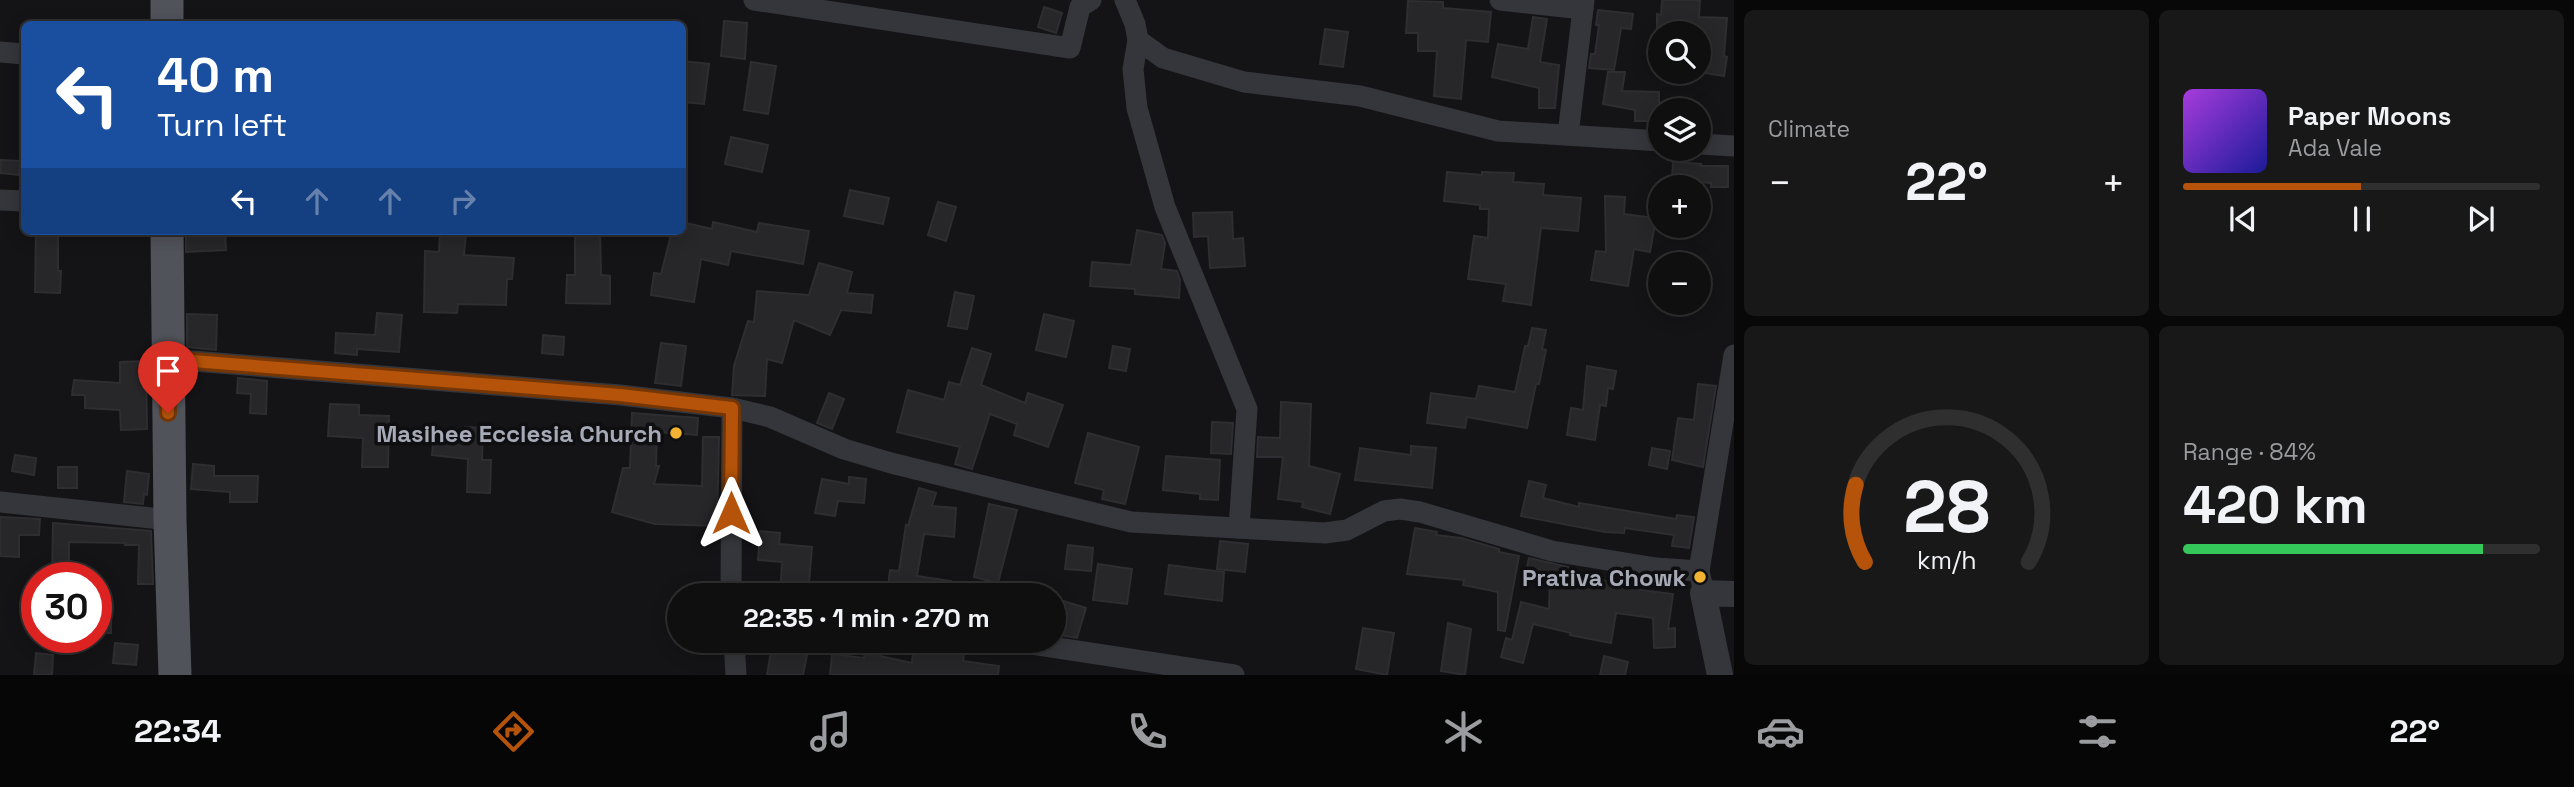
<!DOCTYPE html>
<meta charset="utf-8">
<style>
:root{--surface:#0f0f10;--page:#181819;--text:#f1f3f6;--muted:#9b9c9f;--line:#2f2f30;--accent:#b45309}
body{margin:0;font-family:"Space Grotesk",sans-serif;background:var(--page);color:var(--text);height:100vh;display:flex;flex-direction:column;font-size:26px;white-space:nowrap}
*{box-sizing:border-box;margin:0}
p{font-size:23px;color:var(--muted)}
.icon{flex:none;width:38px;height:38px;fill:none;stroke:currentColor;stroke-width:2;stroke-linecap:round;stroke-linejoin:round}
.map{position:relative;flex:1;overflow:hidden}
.details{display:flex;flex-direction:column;gap:10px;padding:10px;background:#080809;width:840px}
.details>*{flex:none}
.top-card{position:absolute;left:21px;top:21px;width:665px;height:214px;border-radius:10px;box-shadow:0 4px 18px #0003,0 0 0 2px var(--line);background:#1a4fa0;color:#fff;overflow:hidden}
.fabs{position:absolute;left:1648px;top:21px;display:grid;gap:14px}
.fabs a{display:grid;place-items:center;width:63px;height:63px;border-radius:50%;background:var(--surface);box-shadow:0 4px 18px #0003,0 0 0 2px var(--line);font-size:35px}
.speed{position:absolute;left:21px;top:562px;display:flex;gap:14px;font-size:35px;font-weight:700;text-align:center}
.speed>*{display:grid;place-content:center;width:91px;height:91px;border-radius:50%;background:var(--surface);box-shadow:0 4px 18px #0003,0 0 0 2px var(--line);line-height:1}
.speed .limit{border:10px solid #d22;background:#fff;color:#111}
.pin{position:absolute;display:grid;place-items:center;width:60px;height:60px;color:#fff;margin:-72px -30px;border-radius:50% 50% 50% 0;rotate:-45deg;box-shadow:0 0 7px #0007}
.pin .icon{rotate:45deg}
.me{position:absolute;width:77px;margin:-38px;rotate:0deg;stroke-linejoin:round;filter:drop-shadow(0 0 5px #0008)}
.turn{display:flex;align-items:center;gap:24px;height:147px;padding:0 21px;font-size:32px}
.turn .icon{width:91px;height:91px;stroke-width:2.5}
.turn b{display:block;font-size:49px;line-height:60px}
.lanes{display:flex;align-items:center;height:66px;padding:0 21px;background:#0003;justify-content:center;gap:35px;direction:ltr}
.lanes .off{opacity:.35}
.big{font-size:52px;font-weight:700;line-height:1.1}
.details .widget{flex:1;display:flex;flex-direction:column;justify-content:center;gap:10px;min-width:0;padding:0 24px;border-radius:10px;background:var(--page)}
.details .dial{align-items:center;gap:0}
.dial svg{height:182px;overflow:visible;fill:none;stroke:var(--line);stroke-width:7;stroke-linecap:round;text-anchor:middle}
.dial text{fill:var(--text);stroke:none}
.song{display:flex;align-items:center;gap:21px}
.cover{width:84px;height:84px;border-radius:10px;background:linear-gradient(135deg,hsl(280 70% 55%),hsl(240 70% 35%))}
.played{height:7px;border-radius:4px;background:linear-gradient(90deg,var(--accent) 50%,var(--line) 50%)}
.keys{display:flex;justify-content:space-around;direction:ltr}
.heat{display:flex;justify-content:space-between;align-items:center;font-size:38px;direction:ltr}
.charge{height:10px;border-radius:5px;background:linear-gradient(90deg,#34c759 84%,var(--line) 0)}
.details .tiles{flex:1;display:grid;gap:10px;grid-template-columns:repeat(2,1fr)}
.trip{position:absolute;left:667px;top:583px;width:399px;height:70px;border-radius:35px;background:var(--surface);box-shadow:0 4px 18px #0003,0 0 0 2px var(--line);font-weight:700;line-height:70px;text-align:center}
.tab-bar{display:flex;height:112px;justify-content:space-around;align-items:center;background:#060606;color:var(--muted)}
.tab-bar .icon{width:49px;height:49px}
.tab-bar .active{color:var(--accent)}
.tab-bar b{font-size:32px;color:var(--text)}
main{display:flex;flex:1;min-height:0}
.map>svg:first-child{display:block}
.building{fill:#27272a;stroke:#2e2e32;stroke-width:2}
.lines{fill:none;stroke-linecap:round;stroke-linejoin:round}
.minor{stroke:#35363b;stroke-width:21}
.tertiary{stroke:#35363b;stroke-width:26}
.primary{stroke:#51535a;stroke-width:33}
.route-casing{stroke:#753606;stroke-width:18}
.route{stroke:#b45309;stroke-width:12}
.poi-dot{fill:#f1b331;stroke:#0f0f11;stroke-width:2.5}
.labels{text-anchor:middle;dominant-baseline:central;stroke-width:7;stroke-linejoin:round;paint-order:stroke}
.poi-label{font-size:24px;font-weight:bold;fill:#a6aab6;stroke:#0f0f11;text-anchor:end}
</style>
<main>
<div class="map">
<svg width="1734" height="675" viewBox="0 0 1734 675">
<rect width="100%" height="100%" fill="#141416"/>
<g class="building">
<path d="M1662 0H1700L1699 17 1727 18 1724 56 1727 57 1724 76 1699 72V32L1689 29 1657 28V14L1661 15Z"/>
<path d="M1408 1 1443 2V8L1491 12 1488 42 1466 40 1461 99 1434 96 1437 51H1418V33H1406Z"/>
<path d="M1044 7 1062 13 1056 33 1038 27Z"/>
<path d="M1598 10 1633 14 1631 29 1621 28 1614 70 1589 68 1591 54H1595L1599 25H1596Z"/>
<path d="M1533 17 1547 19 1540 62 1559 65 1555 108H1539V88L1492 77 1498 44 1528 49Z"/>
<path d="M724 21 747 23 745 59 721 56Z"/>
<path d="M1325 29 1348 32 1343 67 1320 64Z"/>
<path d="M682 61 709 64 704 104 682 102Z"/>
<path d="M751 62 776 66 768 114 744 110Z"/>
<path d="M1608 72H1625L1622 91 1659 92V121H1635V110L1603 104Z"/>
<path d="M731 137 768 145 762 172 725 164Z"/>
<path d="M1 160 20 161 19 175 0 173Z"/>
<path d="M1673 162 1701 164V166H1728V187H1711V183L1672 180Z"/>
<path d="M1447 172 1482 175V172L1514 173 1513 182 1544 184 1543 195 1581 198 1578 231 1541 228 1531 305 1503 301 1506 284 1468 279 1474 236 1488 238 1489 209H1480V205L1444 201Z"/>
<path d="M850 190 889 198 883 224 844 216Z"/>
<path d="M1605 196 1625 197 1624 214 1656 218 1650 252 1634 249 1628 286 1591 280 1596 251 1606 252Z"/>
<path d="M938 202 956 207 946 241 928 235Z"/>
<path d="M1232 212 1233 239 1243 238 1245 266 1210 268 1208 236 1194 237 1193 213Z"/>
<path d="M682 222 712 229 713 222 757 232 759 223 809 231 803 264 731 251 728 265 701 259 694 302 651 295 654 273 661 274 672 231H682Z"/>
<path d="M1137 230 1162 235 1165 243 1161 269 1177 271 1180 280 1179 298 1135 294V289L1090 286 1092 262 1131 265Z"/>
<path d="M36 231H58V271H61L60 293 35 292Z"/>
<path d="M186 231H225L226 250 186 252Z"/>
<path d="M440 231H466L464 255 514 258 512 279H507L506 305 458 304 457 313 424 312 425 251 439 252Z"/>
<path d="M575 231H600L601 275 610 276V304L566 303 567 275H575Z"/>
<path d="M819 263 852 272 847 293 873 295 871 313 841 310 830 335 794 320 782 363 767 359 765 396 732 395 734 366 748 321 754 322 757 291 809 295Z"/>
<path d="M955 292 974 296 967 329 948 326Z"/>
<path d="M377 313 402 315 399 352 357 349V355L335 353 336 333 375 335Z"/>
<path d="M187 314 217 315 216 350 187 347Z"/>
<path d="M1044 314 1074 321 1066 357 1036 350Z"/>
<path d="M1532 328 1546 330 1542 349 1546 350 1539 384H1536L1527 428 1467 417 1465 428 1427 423 1431 393 1476 399 1479 386 1515 392 1525 346H1528Z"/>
<path d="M543 335 564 337 563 355 542 353Z"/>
<path d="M661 343 686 346 681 386 655 383Z"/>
<path d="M1113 346 1130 349 1126 371 1109 368Z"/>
<path d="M972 348 991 354 981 385 1025 403 1028 393 1063 405 1048 447 1014 435 1017 424 990 414 972 469 955 464 960 447 897 432 908 390 944 400 949 382 960 385Z"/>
<path d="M146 361 147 429 121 430 120 410 85 408V395H72L74 380 120 383V362Z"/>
<path d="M1587 366 1616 371 1613 389 1608 388 1606 406 1600 405 1595 440 1567 435 1571 408 1583 410Z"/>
<path d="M238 378 267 381 266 414 250 413 251 394 237 393Z"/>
<path d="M1698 384 1716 386 1703 467 1672 460 1678 418 1694 420Z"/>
<path d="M829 393 844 399 832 429 817 423Z"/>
<path d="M1281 402 1311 404 1309 466 1340 474 1330 514 1302 507 1303 502 1278 499 1283 457H1257L1258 437 1280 438Z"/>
<path d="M330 404 359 405V415L389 416 388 467H362L363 438 328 436Z"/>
<path d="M632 413 698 418 697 435 657 432 656 466H659L654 484 702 486 703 437H719L717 526 655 524 612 512 623 468H630Z"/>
<path d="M1212 422 1233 423 1231 454 1211 453Z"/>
<path d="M465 427 483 428 482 460H491L490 493 467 492 468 459 432 455 434 431 464 434Z"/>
<path d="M1088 433 1139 447 1125 504 1102 499 1104 490 1075 483Z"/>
<path d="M1411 446 1436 448 1432 488 1355 480 1360 448 1411 455Z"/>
<path d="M1652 448 1670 451 1667 469 1649 465Z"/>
<path d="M15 455 36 458 34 475 12 471Z"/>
<path d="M1166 456 1220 460 1218 500 1200 499V494L1163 490Z"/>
<path d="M193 464 214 466V476H258L257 502H230V492L191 489Z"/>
<rect x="58" y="467" width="19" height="21"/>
<path d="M127 471 149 474 147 495 144 494 143 504 124 502Z"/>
<path d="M849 477 866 479 864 503 838 501 835 516 815 513 822 479 849 484Z"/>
<path d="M1529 481 1546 485 1543 498 1579 507V503L1676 519 1677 515 1694 517 1689 548 1672 546 1674 535 1625 528 1624 533 1605 532 1521 516Z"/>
<path d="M919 488 936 493 932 506 956 508 954 537 924 534 917 576 951 581 950 595H887L890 570 899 571 906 525 908 526Z"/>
<path d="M989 504 1017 510 998 583 974 577Z"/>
<path d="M0 517 40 519 39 535H19V557L0 556Z"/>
<path d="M53 523 151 531 153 584H138L139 545H125L126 543 69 542V578H52Z"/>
<path d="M1415 528 1437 532 1436 535 1461 538 1499 549V552L1519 556 1505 631 1498 630V592L1463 585 1464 580 1407 574Z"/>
<path d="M760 531 780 533 779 544 812 547 808 595H780L782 562 758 560Z"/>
<path d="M1220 541 1248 544 1245 572 1217 569Z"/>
<path d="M1068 545 1093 548 1091 571 1065 569Z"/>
<path d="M1529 558 1568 567 1567 575 1612 582 1613 574 1635 578 1633 589 1673 594 1668 629 1675 628V647L1654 648 1653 618 1616 613 1611 643 1570 635 1571 633 1533 624 1523 663 1501 657 1506 638 1512 640 1521 602 1549 609 1550 573 1527 567Z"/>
<path d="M1098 564 1132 569 1127 604 1093 600Z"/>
<path d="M1169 565 1224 572 1222 601 1165 594Z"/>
<path d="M1054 598 1086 608 1077 638 1058 635 1063 619 1054 616Z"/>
<rect x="96" y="608" width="15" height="25"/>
<path d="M1448 623 1471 629 1465 675 1441 671Z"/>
<path d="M1363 628 1394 633 1387 675 1356 669Z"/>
<path d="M773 640H810L803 675H767Z"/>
<path d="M867 640 883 642 880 656 912 663 914 640H938L965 644 963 661 999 666 998 675H830L832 654 864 658Z"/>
<path d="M115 643 138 645 136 665 113 663Z"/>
<path d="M36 653 53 655 52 675H34Z"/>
<path d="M1604 656 1628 662 1625 675H1600Z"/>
</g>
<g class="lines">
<g class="minor">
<path d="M754 0 1070 48 1080 7 1091 0"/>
<path d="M1125 0 1135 24 1138 40 1133 69 1137 108 1165 207 1247 409 1239 528"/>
<path d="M1500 0 1583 9"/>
<path d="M1138 40 1163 58 1244 82 1360 96 1498 131 1661 141"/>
<path d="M0 52 24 54"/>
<path d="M1568 135 1584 0"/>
<path d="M1699 144 1734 146"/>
<path d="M0 200 24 201"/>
<path d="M168 359 620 395 732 408 770 417 844 449 891 463 1131 522 1325 533 1347 530 1384 511 1400 509 1420 512 1552 551 1656 568 1699 571"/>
<path d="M0 502 170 520"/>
<path d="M1702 584 1699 571 1734 355"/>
<path d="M731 595 732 408"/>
<path d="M734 640 736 675"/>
<path d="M1005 640 1234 675"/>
</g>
<path class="tertiary" d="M1720 675 1703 593 1734 594"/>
<g class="primary">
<path d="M167 0V24"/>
<path d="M167 231 170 520 175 675"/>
</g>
</g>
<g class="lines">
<g class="route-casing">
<path id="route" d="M168 413 167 359 620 395 732 408 731 513"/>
</g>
<use href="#route" class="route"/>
</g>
<g class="poi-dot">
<circle cx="676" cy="433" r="7"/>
<circle cx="1700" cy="577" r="7"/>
</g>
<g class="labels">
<g class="poi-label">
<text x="662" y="433">Masihee Ecclesia Church</text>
<text x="1686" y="577">Prativa Chowk</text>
</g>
</g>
</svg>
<div class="fabs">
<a><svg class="icon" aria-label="search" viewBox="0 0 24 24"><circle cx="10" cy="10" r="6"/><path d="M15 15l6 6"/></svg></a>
<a><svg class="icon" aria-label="layers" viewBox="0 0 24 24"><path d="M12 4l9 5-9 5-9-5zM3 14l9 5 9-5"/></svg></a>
<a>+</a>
<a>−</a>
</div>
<div class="speed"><div class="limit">30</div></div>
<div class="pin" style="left:168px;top:413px;background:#d93025"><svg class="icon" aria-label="arrive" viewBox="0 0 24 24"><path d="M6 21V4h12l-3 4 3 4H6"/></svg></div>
<svg class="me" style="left:731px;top:513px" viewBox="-20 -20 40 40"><path d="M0-17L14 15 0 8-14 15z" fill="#b45309" stroke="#fff" stroke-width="4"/></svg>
<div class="trip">22:35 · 1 min · 270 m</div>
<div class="top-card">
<div class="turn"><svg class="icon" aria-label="left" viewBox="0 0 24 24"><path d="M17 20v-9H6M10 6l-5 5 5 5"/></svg><div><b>40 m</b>Turn left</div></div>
<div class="lanes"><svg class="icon" aria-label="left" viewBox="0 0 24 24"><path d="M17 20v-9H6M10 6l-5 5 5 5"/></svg><svg class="icon off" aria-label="ahead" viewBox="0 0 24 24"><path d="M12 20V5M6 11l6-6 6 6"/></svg><svg class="icon off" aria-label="ahead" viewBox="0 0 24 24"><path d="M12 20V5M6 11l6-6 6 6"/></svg><svg class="icon off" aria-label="right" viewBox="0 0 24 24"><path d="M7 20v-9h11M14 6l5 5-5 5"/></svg></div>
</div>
</div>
<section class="details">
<div class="tiles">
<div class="widget"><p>Climate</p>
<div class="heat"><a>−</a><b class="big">22°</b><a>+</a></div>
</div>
<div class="widget">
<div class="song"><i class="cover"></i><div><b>Paper Moons</b><p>Ada Vale</p></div></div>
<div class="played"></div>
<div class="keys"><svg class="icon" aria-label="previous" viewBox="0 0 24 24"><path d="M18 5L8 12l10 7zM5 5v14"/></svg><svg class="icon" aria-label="pause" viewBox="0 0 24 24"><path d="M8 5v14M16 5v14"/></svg><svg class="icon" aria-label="next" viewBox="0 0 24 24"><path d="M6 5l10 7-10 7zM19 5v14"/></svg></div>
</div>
<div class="widget dial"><svg viewBox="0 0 100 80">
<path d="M14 69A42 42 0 1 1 86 69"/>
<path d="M14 69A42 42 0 0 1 10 35" stroke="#b45309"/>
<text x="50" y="56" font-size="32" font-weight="700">28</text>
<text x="50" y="72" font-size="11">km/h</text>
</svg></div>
<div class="widget"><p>Range · 84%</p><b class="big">420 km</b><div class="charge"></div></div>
</div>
</section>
</main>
<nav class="tab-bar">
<b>22:34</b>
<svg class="icon active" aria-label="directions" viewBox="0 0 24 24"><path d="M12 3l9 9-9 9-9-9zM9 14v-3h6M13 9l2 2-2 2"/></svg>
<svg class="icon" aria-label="music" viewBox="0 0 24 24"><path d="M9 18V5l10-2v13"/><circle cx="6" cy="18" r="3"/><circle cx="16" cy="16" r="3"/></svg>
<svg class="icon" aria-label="phone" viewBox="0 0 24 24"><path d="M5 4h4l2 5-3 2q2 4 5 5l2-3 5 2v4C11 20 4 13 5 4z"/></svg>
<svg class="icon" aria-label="climate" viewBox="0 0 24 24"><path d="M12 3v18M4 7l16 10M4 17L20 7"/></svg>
<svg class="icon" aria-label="car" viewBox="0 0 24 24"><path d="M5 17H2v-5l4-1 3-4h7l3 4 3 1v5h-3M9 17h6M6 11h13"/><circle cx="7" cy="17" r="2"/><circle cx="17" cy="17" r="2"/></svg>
<svg class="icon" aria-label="filters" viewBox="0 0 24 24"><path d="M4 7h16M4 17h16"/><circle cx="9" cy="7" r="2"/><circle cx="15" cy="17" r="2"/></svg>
<b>22°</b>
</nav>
